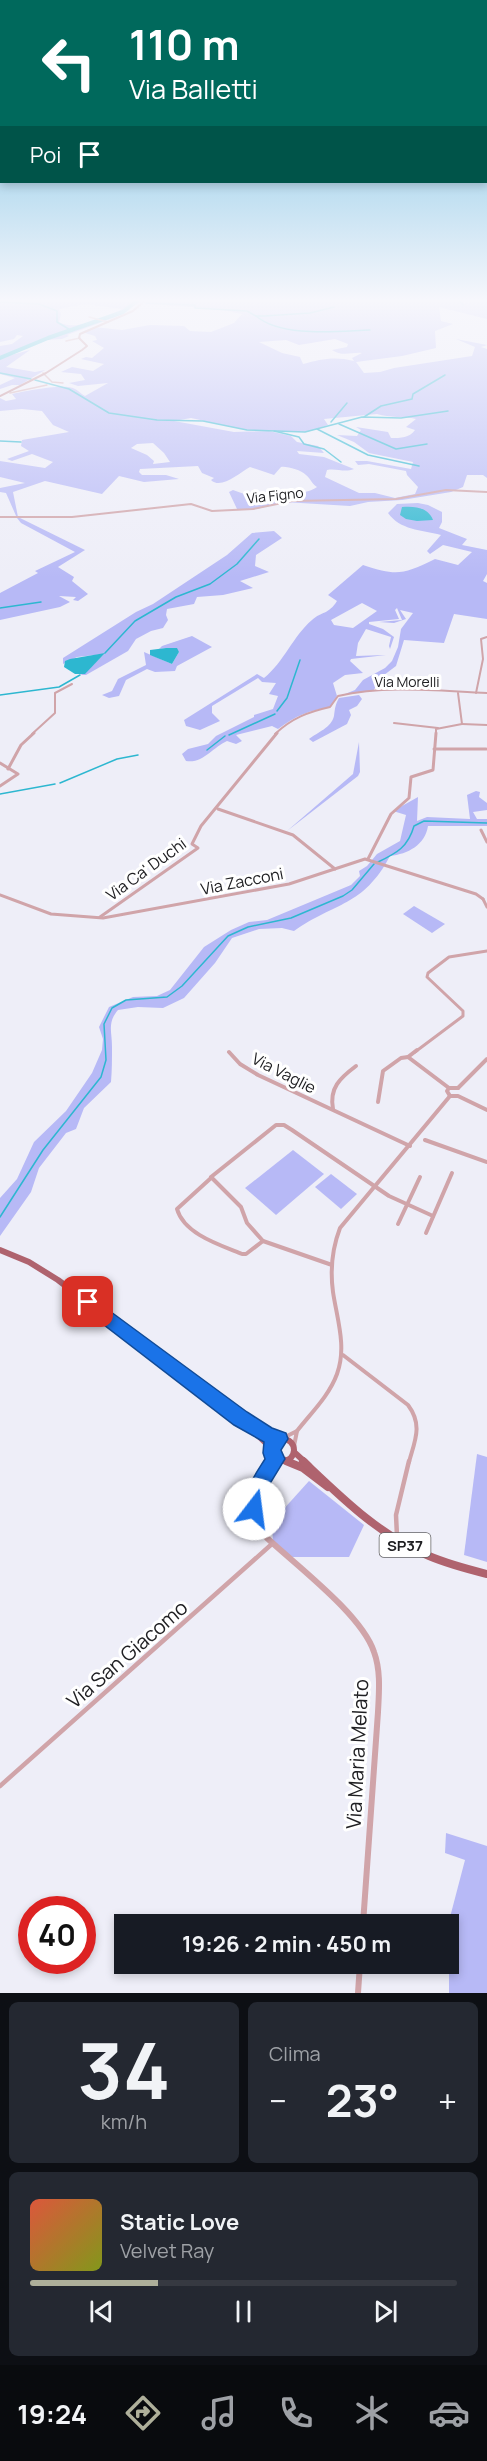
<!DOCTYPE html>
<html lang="it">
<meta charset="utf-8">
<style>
:root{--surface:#171b24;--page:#242831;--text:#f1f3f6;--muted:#9ea1a6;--line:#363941;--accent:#aeaf9a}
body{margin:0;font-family:Manrope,sans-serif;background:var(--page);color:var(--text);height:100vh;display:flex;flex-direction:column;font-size:22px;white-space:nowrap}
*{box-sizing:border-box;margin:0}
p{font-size:20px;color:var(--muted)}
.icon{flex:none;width:33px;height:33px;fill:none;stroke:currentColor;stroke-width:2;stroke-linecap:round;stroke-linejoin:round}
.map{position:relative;height:1993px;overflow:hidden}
.sheet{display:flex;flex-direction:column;gap:9px;padding:9px;background:#0d0f14;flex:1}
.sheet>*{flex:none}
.guide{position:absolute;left:0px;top:0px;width:488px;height:183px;box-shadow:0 3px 9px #0003;background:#00695c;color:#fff;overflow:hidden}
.speed{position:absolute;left:18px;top:1896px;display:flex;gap:12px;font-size:30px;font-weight:700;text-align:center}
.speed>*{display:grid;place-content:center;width:78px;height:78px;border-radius:50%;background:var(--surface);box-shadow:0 3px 9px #0003;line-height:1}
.speed .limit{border:9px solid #d22;background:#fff;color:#111}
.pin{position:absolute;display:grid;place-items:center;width:51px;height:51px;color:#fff;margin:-26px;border-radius:12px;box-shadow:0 3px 9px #0006}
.me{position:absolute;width:66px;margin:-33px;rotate:15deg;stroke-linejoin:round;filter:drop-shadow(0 0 4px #0008)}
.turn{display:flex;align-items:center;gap:21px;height:126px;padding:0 30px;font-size:27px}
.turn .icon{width:78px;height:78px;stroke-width:2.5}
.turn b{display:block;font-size:42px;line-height:51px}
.then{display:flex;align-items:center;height:57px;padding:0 30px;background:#0003;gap:12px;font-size:22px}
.big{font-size:45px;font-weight:700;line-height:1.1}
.sheet .widget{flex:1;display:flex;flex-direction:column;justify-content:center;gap:9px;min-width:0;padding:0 21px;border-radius:9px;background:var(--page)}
.sheet .dial{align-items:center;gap:0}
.dial b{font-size:78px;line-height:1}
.song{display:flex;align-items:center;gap:18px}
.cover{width:72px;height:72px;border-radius:9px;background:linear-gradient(135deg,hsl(10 70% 55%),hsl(70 70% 35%))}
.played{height:6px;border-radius:3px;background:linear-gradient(90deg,var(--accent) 30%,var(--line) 30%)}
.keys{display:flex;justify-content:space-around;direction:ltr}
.heat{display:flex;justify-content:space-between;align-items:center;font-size:33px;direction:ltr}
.sheet .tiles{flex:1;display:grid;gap:9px;grid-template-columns:1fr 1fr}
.widget:last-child{grid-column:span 2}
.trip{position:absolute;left:114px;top:1914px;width:345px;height:60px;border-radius:0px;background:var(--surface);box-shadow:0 3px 9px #0003;font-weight:700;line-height:60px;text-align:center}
.tabs{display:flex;height:96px;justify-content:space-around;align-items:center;background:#090b0e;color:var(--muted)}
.tabs .icon{width:42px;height:42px}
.tabs .on{color:var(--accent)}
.tabs b{font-size:27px;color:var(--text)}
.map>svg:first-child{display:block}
.green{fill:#b7b9f6;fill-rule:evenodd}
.water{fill:#2db7d0}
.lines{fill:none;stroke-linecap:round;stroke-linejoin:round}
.stream{stroke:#2db7d0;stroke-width:1.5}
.river{stroke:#2db7d0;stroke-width:4}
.minor-far4{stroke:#d0a4a9;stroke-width:1.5}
.minor-far3{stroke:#d0a4a9;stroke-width:2}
.minor-far2{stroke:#d0a4a9;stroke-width:3}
.minor-far1{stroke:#d0a4a9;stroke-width:4}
.minor{stroke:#d0a4a9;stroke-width:4.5}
.tertiary-far1{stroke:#d0a4a9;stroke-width:4.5}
.tertiary{stroke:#d0a4a9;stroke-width:6}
.secondary{stroke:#be7f86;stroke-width:2}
.primary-far1{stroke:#af636e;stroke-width:6}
.primary{stroke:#af636e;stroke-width:8}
.route{fill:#1a73e8;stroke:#114b97;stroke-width:1.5}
.labels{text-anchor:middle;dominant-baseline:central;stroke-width:6;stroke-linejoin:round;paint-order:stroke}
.far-street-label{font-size:14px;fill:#202023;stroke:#fff}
.shield{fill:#fff;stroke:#636365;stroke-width:1.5}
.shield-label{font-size:15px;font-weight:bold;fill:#202023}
.street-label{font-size:16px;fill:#202023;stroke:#fff}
.near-street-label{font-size:20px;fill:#202023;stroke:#fff}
</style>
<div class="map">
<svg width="487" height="1993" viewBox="0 0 487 1993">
<rect width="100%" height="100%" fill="#eeeef8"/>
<g class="green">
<path d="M0 299H145L116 317 67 335 69 336 62 339 43 340 11 355 30 350 6 367 35 372 45 370 20 385H12L0 389V385L15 378 0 374V346L12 344 23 336 17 335 14 339 0 342ZM85 304 122 309C106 317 76 332 59 322L61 314 59 309Z"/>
<path d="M165 299H450L463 303 487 302V319L439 307 441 321 453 324 435 331 436 348 402 356 356 362 364 373 380 372 394 368 472 356 475 347 456 339 487 345 481 347 487 349V478L483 475H467L463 487 451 492 402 500 368 502 350 506 284 502 257 509H237L229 492 233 490C254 498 279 506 300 494 306 491 312 491 317 487 311 483 311 479 306 475 301 470 287 466 281 467L274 475 250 467C239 473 221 490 211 480L214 478 202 473 198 466 140 469 139 472 142 475H166L179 479 144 482 119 476 102 494 45 481 13 492 18 517 85 550 58 567 74 577 72 581 88 594 78 601 73 600 76 597 59 596 70 602 60 607 0 620V593L38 573 35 571 75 552 21 523 17 518 6 493 0 492V488L25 483 0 477V461L45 468 53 462 32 454 12 461 7 459 29 451 21 446 22 440 69 432 53 425 42 411 22 409 0 411V398L6 401 16 399 12 394C26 391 60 384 73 388 78 390 81 394 85 396L108 383 78 386 69 383 85 380 81 374 61 372 72 367 93 371 104 364 81 359 86 357 92 358 104 348 92 341 97 340 95 336 82 332 94 327 122 330 150 325 184 326 190 331 211 332 234 323 242 314 218 309 148 304ZM335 339 348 344 347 347 332 350C342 357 352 352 362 353L352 358 354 361C335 356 321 359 303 364L300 357 282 353 259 342 286 340 299 345ZM377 414C390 418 403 416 416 419L406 427 415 430C409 438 401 438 391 438L388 432 356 427 361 430 357 436 337 435 354 442 369 453 413 462 411 469 367 461H355L358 465 369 464 406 471 407 475 418 487 415 494 395 498 375 493H359L325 477 327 470C337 468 344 473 354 469L324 457 299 454 297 451 324 453 318 446 297 442 291 436 269 431 234 432 174 421 191 418 247 430 307 432 328 425 324 419ZM153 443 164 453 170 462 153 464 154 461 147 455 131 448 137 444Z"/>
<path d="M418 503 428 505 442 512V522L439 528 467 539 462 545 487 550V574L483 581 487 583V619L454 614 444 643 404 640 396 666 384 675 373 691 345 694 355 690 363 680 385 668 392 661 398 647 401 629 413 613 400 610 406 619 394 623 379 622 402 620 397 608 395 610 399 619 369 622V624L383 629 394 637 390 649 389 646 391 637 366 629 358 643 356 656 386 655 351 659 350 661 363 673 345 675 333 683 337 696 331 707C310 710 295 716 278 729L272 726 236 735 242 741 236 744 227 741C213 747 203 764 186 761L182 754 188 749 208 744 216 736 254 717V715L273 709 278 696 269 694 276 683 262 682 258 678 212 706V713L220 721 200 730 186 726 184 720 257 674 264 678C284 662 293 636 312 620 322 611 328 615 337 601L328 595 363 565C397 576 402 575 435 559L458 565 472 552 443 545 430 554 427 551 441 535C421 530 400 530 388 513L397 504ZM362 603 377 611 353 628 334 625 331 620Z"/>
<path d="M274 531 282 538 256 555 255 566 269 572 240 581 253 588 223 595 197 597 194 604 167 609 166 615 168 620 163 628 151 631 136 639 128 651 86 675H80L85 673 104 654 77 657 63 664V658L136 612 153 604 227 555 252 533Z"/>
<path d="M192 636 212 647 177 666 175 671 155 672 147 669 126 680 119 696 109 698 102 695 112 691 118 679 146 665 144 652 172 664 179 652 166 648 159 649 162 646Z"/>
<path d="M359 695 362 699 357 706 349 710 351 715 347 724 313 742 309 739C318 732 331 728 334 716 335 709 335 705 339 698Z"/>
<path d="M359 742 360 772 358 776 287 831 353 774Z"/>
<path d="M476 791 480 792 479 797 487 803V810L473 812 477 819H487V826H428C425 845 408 854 390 856 363 907 335 902 294 931L282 928 259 929 232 938 215 963 184 998 163 1008 138 1007 118 1010C107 1023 112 1031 112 1047 112 1058 112 1070 111 1082L84 1108 76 1129 66 1133 39 1168 31 1192 0 1236V1198L17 1179 34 1142 66 1111 92 1073 102 1050 103 1039 99 1027 109 1007 133 997 157 996 170 990 204 947 231 930 249 922 267 920 351 885 360 876 359 871 367 866 377 854 400 841 406 815 393 811 418 797 417 821 427 817 470 819 467 795Z"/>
<path d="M414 906 445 924 432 933 403 914Z"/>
<path d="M293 1150 324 1174 276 1215 245 1188Z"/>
<path d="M331 1174 357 1194 341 1209 315 1187Z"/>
<path d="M477 1454 487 1457V1562L464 1555Z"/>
<path d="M309 1481 364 1525 349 1557H287L273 1543 272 1522Z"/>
<path d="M446 1833 487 1846V1993H449V1921L465 1860 445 1853Z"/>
</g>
<g class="water">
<path d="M402 507C414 506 428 507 433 520L417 521 406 519 400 515Z"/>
<path d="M166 648H177L179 652 172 664 150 655V650Z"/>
<path d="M105 653 85 674H75L64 667 65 661 70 659Z"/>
</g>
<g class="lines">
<g class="stream">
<path d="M458 299 463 305"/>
<path d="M0 302 39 304 57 311V322L72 331"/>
<path d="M146 303 195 305V308L247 311 256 316H264L310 313 334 307"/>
<path d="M256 316C282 338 338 331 370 330"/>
<path d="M0 373 31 379"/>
<path d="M35 380 69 389 109 413 157 420 203 421 247 430 305 432 362 417 401 418 448 411"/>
<path d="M364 417 381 406 412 399 413 394 445 375"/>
<path d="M331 422 347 403"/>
<path d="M339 424 396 449 427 444"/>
<path d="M317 429 368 455 419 466"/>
<path d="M274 431 299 437 304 444 324 449 341 462"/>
<path d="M0 441 21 442"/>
<path d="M0 608 41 602"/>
<path d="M105 653 135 621 176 597 210 584 237 564 259 539"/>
<path d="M0 695 59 687 80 675"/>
<path d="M277 711 287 698 300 660"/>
<path d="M229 735 275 714"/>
<path d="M207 750 225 736"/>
<path d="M60 783 117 759 138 755"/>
<path d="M0 794 55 784"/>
<path d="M378 862C397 853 408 847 414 826L424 821 487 823"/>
<path d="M0 1217 43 1150 101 1077 106 1060 104 1024 112 1008 126 1000 167 997 182 986 228 936 248 927 291 918 343 896 352 890 374 864"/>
</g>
<path class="river" d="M0 358 48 338 123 312 139 299"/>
<g class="minor-far4">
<path d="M89 317 108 322"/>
<path d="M66 341 80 338"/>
<path d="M43 373 52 382 63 383"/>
<path d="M10 393 47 385"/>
</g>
<g class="minor-far3">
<path d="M0 517H72L191 504 212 511 253 509 292 501 396 499 446 490 487 492"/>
<path d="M476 693 483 659 481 639 487 637"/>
<path d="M394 723 438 728"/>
<path d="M462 724 487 725"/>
<path d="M32 734 55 713V693L72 684"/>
<path d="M275 734C292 718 308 712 330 707L338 696C388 685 437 691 487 693"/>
<path d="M436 734V729L462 724 458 693"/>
</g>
<g class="minor-far2">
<path d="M434 749H486"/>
<path d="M0 763 18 774 0 786"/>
<path d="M8 769 21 745 34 733"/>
<path d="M218 809 293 835 335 869"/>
<path d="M481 830 487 842"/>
<path d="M368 859 391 814 409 798 411 777 433 770 436 733"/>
<path d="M0 895 51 914 103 918 289 884 365 859 476 894 483 899"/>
<path d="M483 899 487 907"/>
<path d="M100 917 198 848 192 844 201 826 277 733"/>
<path d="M415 1052 463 1016V1011L427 977 428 973 449 957 487 951"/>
</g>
<g class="minor-far1">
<path d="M417 1050 408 1057 449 1088"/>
<path d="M229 1052 240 1064 258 1075 410 1146"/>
<path d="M458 1088 487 1059"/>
<path d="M450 1096H458L487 1110"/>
<path d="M450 1096 447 1091 449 1088H458"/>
<path d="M378 1102 383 1071 401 1058 408 1057"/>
<path d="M333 1109C329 1088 340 1078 356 1066"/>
<path d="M425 1140 487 1162"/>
<path d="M211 1178 177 1209C184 1234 220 1245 242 1254H246L263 1241"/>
<path d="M398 1224 420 1177"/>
<path d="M426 1233 452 1173"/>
<path d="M332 1265 263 1241 247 1223 241 1207 211 1177 276 1125H284L292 1130 389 1196 433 1216"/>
<path d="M343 1355 408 1405C423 1425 415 1440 409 1462"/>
<path d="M297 1431C311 1413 329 1396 337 1374 347 1347 337 1319 333 1292 330 1270 332 1249 340 1228L450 1096"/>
<path d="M283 1438 297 1431 294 1446"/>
</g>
<g class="minor">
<path d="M397 1536 396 1515 409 1461"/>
<path d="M0 1786 273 1543"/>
</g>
<path class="tertiary-far1" d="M274 1462 276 1459"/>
<g class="tertiary">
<path d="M275 1461C256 1488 246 1508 267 1538 297 1566 362 1615 374 1652 381 1671 379 1692 378 1712L363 1924"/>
<path d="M358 1993 360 1964"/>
</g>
<path class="secondary" d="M0 396 46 373 82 350 87 346 79 338 80 334 133 311 147 299"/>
<g class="primary-far1">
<path d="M0 1250 29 1262 58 1280 234 1414 267 1435 279 1439"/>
<path d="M244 1422 272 1449"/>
<circle cx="283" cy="1450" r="11"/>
<path d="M294 1452 305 1462"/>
<path d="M286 1461 289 1462"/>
</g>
<g class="primary">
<path d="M286 1461 303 1468 328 1487"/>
<path d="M303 1461C341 1497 380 1536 429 1556 448 1564 467 1569 487 1574"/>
</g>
</g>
<linearGradient id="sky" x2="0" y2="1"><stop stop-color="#5db5de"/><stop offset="0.52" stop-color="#f7f7fc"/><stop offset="1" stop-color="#f7f7fc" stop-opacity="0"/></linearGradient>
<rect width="487" height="578" fill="url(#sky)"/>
<path class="route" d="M88 1295 247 1412 272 1428 286 1433 288 1439 281 1450 285 1459 266 1490 260 1515 254 1518 247 1515C239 1496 255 1475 265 1459L263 1453 264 1442 234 1425 82 1308 80 1302 82 1297Z"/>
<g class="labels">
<g class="far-street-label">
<text transform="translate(275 495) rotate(-6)">Via Figno</text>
<text x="407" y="681">Via Morelli</text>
</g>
<rect class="shield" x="379.5" y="1533" width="51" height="24" rx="4.5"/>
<g class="shield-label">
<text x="405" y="1545">SP37</text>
</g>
<g class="street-label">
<text transform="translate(146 869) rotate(-36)">Via Ca' Duchi</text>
<text transform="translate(242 881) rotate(-11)">Via Zacconi</text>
<text transform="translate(284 1073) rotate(27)">Via Vaglie</text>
</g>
<g class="near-street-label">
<text transform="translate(127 1654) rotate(-41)">Via San Giacomo</text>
<text transform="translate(357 1754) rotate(-87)">Via Maria Melato</text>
</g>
</g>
</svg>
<div class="speed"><div class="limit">40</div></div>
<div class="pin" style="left:88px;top:1302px;background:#d93025"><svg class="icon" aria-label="arrive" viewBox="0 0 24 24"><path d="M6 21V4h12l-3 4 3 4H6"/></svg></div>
<svg class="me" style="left:254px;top:1509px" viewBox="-20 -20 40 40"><circle r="19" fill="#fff"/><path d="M0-13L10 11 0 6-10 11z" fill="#1a73e8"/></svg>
<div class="trip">19:26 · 2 min · 450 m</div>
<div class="guide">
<div class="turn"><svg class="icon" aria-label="left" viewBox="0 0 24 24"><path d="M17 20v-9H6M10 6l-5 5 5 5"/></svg><div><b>110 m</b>Via Balletti</div></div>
<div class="then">Poi<svg class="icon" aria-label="arrive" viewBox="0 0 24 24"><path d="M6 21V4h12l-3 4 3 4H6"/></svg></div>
</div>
</div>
<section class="sheet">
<div class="tiles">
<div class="widget dial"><b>34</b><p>km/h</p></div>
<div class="widget"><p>Clima</p>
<div class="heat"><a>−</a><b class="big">23°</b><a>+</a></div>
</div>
<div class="widget">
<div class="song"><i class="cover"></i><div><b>Static Love</b><p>Velvet Ray</p></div></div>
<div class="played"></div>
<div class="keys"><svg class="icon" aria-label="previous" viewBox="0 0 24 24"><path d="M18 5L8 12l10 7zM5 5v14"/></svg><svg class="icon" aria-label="pause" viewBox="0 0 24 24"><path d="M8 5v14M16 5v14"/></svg><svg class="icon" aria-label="next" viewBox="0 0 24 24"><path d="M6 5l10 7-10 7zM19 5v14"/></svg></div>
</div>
</div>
</section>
<nav class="tabs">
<b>19:24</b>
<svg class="icon on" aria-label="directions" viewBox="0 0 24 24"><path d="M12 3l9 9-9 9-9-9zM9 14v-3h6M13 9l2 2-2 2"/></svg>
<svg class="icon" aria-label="music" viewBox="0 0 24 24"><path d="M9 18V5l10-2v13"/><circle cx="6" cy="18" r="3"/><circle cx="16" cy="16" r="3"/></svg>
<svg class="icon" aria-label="phone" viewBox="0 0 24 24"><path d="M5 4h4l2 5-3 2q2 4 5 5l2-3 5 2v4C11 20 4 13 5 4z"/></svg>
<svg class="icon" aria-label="climate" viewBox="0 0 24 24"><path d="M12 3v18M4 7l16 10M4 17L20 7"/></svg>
<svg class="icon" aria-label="car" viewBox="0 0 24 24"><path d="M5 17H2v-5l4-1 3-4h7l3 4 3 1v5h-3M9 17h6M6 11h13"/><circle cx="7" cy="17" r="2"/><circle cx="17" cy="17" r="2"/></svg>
</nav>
